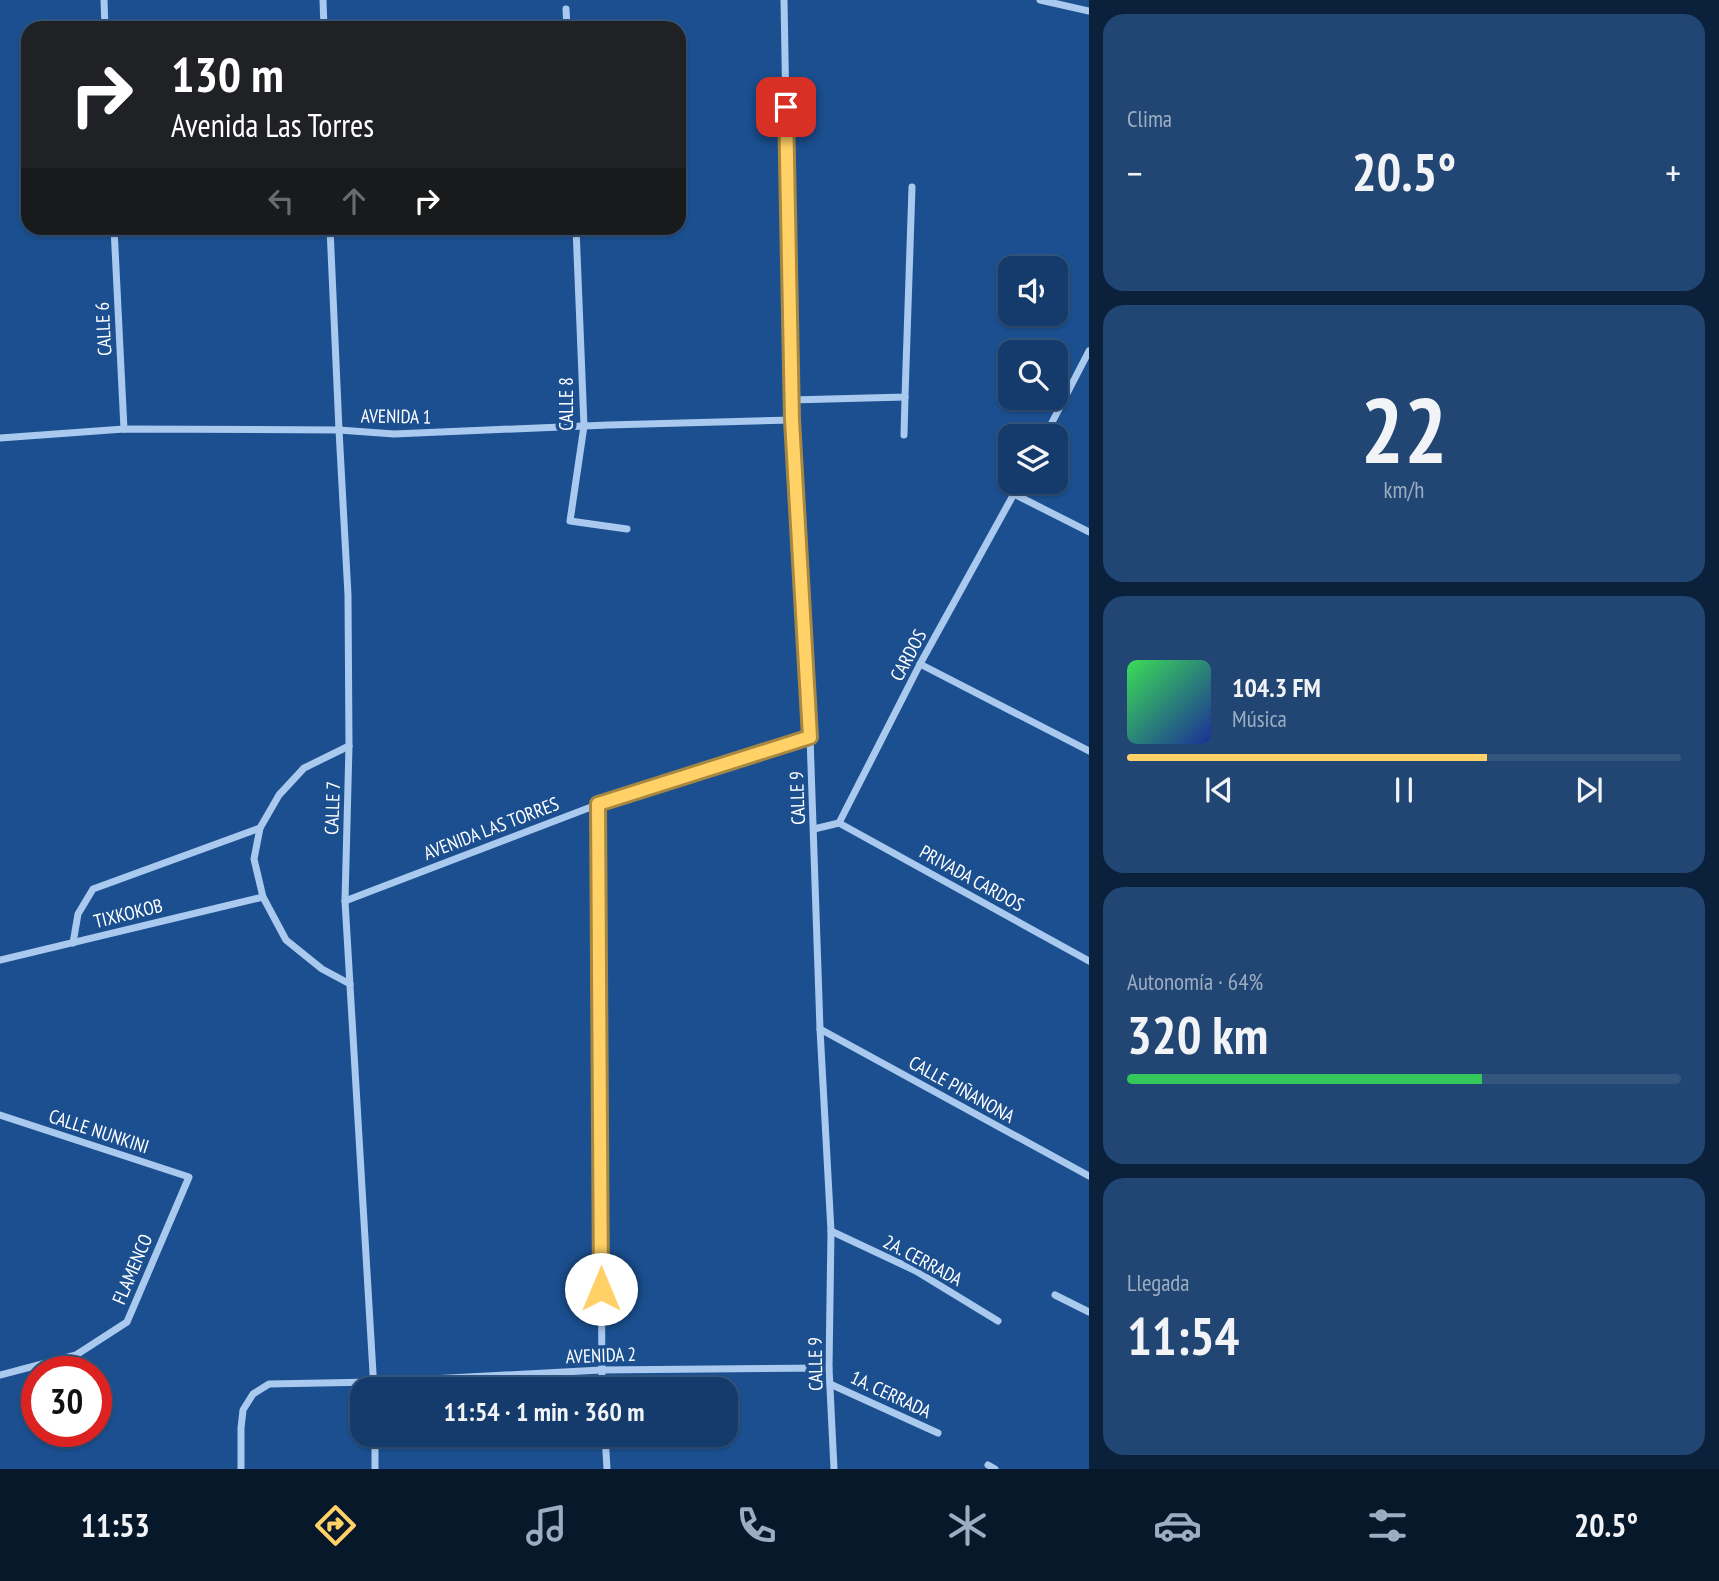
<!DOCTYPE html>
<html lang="es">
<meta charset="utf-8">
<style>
:root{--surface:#143b6b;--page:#214673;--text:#f1f3f6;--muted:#9dadc1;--line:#33557e;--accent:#ffd166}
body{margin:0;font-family:"PT Sans Narrow",sans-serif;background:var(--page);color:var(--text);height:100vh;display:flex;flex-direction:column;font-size:26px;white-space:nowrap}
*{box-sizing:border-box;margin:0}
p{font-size:23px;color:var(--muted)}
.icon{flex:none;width:38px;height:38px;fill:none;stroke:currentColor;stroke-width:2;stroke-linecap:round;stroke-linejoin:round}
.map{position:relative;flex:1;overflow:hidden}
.drawer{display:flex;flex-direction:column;gap:14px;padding:14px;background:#0b203b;width:630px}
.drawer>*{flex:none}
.guide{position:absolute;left:21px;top:21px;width:665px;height:214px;border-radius:21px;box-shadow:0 2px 5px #0004,0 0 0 2px var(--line);background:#202124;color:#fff;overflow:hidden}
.fabs{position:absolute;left:998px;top:256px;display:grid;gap:14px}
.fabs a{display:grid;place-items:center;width:70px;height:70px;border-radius:14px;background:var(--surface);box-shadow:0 2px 5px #0004,0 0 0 2px var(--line);font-size:35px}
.speed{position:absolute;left:21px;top:1356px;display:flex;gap:14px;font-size:35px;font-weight:700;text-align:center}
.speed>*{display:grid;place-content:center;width:91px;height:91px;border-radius:50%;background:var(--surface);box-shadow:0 2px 5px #0004,0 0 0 2px var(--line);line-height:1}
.speed .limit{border:10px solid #d22;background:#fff;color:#111}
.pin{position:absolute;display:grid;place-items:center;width:60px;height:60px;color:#fff;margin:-30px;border-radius:14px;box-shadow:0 4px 10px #0006}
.me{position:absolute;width:77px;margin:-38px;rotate:0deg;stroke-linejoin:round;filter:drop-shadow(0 0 5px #0008)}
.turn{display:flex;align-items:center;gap:24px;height:147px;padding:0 35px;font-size:32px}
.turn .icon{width:91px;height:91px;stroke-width:2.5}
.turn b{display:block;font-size:49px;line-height:60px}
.lanes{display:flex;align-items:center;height:66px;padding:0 35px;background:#0003;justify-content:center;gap:35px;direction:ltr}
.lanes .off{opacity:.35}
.big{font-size:52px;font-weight:600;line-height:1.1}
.drawer .widget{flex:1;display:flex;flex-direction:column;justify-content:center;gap:10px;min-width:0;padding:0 24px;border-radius:21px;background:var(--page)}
.drawer .dial{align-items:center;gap:0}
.dial b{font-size:91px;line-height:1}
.song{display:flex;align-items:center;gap:21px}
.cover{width:84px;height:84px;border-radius:10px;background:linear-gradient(135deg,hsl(130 70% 55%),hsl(230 70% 35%))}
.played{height:7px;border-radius:4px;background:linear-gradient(90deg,var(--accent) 65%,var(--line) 65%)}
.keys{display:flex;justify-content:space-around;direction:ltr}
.heat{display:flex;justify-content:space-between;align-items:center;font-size:38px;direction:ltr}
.charge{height:10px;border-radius:5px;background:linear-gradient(90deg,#34c759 64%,var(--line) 0)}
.trip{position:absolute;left:350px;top:1377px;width:388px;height:70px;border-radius:21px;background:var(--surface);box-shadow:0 2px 5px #0004,0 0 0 2px var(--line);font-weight:600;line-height:70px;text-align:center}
.menu{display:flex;height:112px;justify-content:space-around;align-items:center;background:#08182b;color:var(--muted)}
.menu .icon{width:49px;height:49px}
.menu .selected{color:var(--accent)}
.menu b{font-size:32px;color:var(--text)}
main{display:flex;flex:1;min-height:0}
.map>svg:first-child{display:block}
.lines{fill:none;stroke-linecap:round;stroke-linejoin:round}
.minor{stroke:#a9c9ee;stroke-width:7}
.route-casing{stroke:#a68842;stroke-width:18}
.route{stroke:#ffd166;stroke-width:12}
.labels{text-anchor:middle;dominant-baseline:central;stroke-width:7;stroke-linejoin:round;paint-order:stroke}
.street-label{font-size:19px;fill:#fff;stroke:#1b4f8f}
</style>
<main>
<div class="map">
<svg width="1089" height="1469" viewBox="0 0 1089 1469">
<rect width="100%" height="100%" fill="#1b4f8f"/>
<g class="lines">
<g class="minor">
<path d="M104 0 105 28"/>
<path d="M323 0 324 28"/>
<path d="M784 0 791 400 810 737 820 1029 831 1231 829 1368 834 1469"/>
<path d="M1040 0 1089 11"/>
<path d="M566 9 567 28"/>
<path d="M114 228 124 429"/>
<path d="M330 228 339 430 348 595 349 746 345 901 374 1390"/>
<path d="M576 228 584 426 570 521 627 529"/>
<path d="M791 400 905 397 912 187"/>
<path d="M904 435 905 397"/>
<path d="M1045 436 1089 351"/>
<path d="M0 438 124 429 339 430 394 434 608 425 792 420"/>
<path d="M1014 494 1089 532"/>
<path d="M920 664 1089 751"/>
<path d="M349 746 304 768 279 795 260 828 254 859 263 897 286 940 322 969 350 984"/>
<path d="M599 804 602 1390"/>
<path d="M839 823 1089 961"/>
<path d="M814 829 839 823 920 664 1021 481"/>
<path d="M345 901 599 804 810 737"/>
<path d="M73 943 78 914 93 889 260 828"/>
<path d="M0 960 263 897"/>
<path d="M820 1029 1089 1176"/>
<path d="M0 1115 189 1177 127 1322 76 1355 0 1375"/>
<path d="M831 1231 916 1271 998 1321"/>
<path d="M1055 1295 1089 1312"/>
<path d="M830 1384 938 1433"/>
<path d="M375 1435V1469"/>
<path d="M605 1435 607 1469"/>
<path d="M988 1465 995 1469"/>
<path d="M241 1469V1428L243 1410 253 1394 269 1384 374 1382 601 1370 829 1368"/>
</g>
</g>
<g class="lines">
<g class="route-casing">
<path id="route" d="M601 1289 598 804 810 737 792 420 786 107"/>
</g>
<use href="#route" class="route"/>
</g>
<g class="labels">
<g class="street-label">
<text transform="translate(103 329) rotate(-93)">CALLE 6</text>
<text transform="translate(566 404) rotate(-90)">CALLE 8</text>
<text transform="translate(396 416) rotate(1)">AVENIDA 1</text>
<text transform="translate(908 655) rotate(-62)">CARDOS</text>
<text transform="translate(797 798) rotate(-92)">CALLE 9</text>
<text transform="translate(332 808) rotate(-88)">CALLE 7</text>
<text transform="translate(491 828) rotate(-21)">AVENIDA LAS TORRES</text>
<text transform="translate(972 878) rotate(29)">PRIVADA CARDOS</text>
<text transform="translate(128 913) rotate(-14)">TIXKOKOB</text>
<text transform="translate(962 1089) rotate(29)">CALLE PIÑANONA</text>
<text transform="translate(99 1131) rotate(18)">CALLE NUNKINI</text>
<text transform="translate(923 1260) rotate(28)">2A. CERRADA</text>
<text transform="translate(132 1269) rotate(-67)">FLAMENCO</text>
<text transform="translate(601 1355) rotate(-2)">AVENIDA 2</text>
<text transform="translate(815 1364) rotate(-91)">CALLE 9</text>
<text transform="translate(891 1394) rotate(25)">1A. CERRADA</text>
</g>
</g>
</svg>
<div class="fabs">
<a><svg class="icon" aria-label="sound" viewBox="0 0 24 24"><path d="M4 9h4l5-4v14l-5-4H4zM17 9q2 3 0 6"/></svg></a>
<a><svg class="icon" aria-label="search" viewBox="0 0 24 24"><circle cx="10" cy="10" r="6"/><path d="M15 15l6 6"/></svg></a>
<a><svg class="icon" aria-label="layers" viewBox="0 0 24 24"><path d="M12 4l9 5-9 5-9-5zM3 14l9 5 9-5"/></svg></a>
</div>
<div class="speed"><div class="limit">30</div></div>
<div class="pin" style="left:786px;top:107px;background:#d93025"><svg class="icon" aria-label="arrive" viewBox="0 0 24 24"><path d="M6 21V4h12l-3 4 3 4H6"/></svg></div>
<svg class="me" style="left:601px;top:1289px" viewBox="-20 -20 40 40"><circle r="19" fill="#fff"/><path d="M0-13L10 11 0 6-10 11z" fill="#ffd166"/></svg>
<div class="trip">11:54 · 1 min · 360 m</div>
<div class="guide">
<div class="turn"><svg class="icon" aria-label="right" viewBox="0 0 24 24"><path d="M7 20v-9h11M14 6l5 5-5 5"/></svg><div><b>130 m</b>Avenida Las Torres</div></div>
<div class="lanes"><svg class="icon off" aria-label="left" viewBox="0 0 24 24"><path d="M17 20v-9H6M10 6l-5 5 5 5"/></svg><svg class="icon off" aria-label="ahead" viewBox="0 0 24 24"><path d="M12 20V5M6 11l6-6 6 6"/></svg><svg class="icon" aria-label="right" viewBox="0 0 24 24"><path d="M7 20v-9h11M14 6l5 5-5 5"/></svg></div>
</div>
</div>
<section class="drawer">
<div class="widget"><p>Clima</p>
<div class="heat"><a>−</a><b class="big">20.5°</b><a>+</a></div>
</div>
<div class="widget dial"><b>22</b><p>km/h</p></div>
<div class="widget">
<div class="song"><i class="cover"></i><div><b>104.3 FM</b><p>Música</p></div></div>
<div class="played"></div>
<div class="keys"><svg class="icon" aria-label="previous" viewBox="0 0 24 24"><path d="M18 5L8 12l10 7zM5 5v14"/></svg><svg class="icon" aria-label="pause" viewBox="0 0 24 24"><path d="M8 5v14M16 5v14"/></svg><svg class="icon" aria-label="next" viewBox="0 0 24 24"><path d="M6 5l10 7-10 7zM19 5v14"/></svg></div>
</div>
<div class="widget"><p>Autonomía · 64%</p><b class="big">320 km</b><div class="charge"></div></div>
<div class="widget"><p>Llegada</p><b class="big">11:54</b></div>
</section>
</main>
<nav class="menu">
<b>11:53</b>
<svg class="icon selected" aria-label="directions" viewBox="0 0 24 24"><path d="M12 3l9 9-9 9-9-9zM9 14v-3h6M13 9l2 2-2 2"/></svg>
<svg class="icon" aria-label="music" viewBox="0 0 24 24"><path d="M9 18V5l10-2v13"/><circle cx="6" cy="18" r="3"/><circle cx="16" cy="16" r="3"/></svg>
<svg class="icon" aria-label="phone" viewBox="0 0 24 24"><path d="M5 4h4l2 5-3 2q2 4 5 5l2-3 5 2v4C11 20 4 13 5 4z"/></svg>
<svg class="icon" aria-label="climate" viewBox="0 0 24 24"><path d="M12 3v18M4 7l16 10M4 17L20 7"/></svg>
<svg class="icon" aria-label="car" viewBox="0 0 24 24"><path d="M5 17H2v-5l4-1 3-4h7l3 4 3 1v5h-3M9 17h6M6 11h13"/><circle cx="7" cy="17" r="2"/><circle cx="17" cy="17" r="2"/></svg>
<svg class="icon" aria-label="filters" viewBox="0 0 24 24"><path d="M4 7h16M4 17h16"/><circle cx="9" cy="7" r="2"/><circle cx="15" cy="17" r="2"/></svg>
<b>20.5°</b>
</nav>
